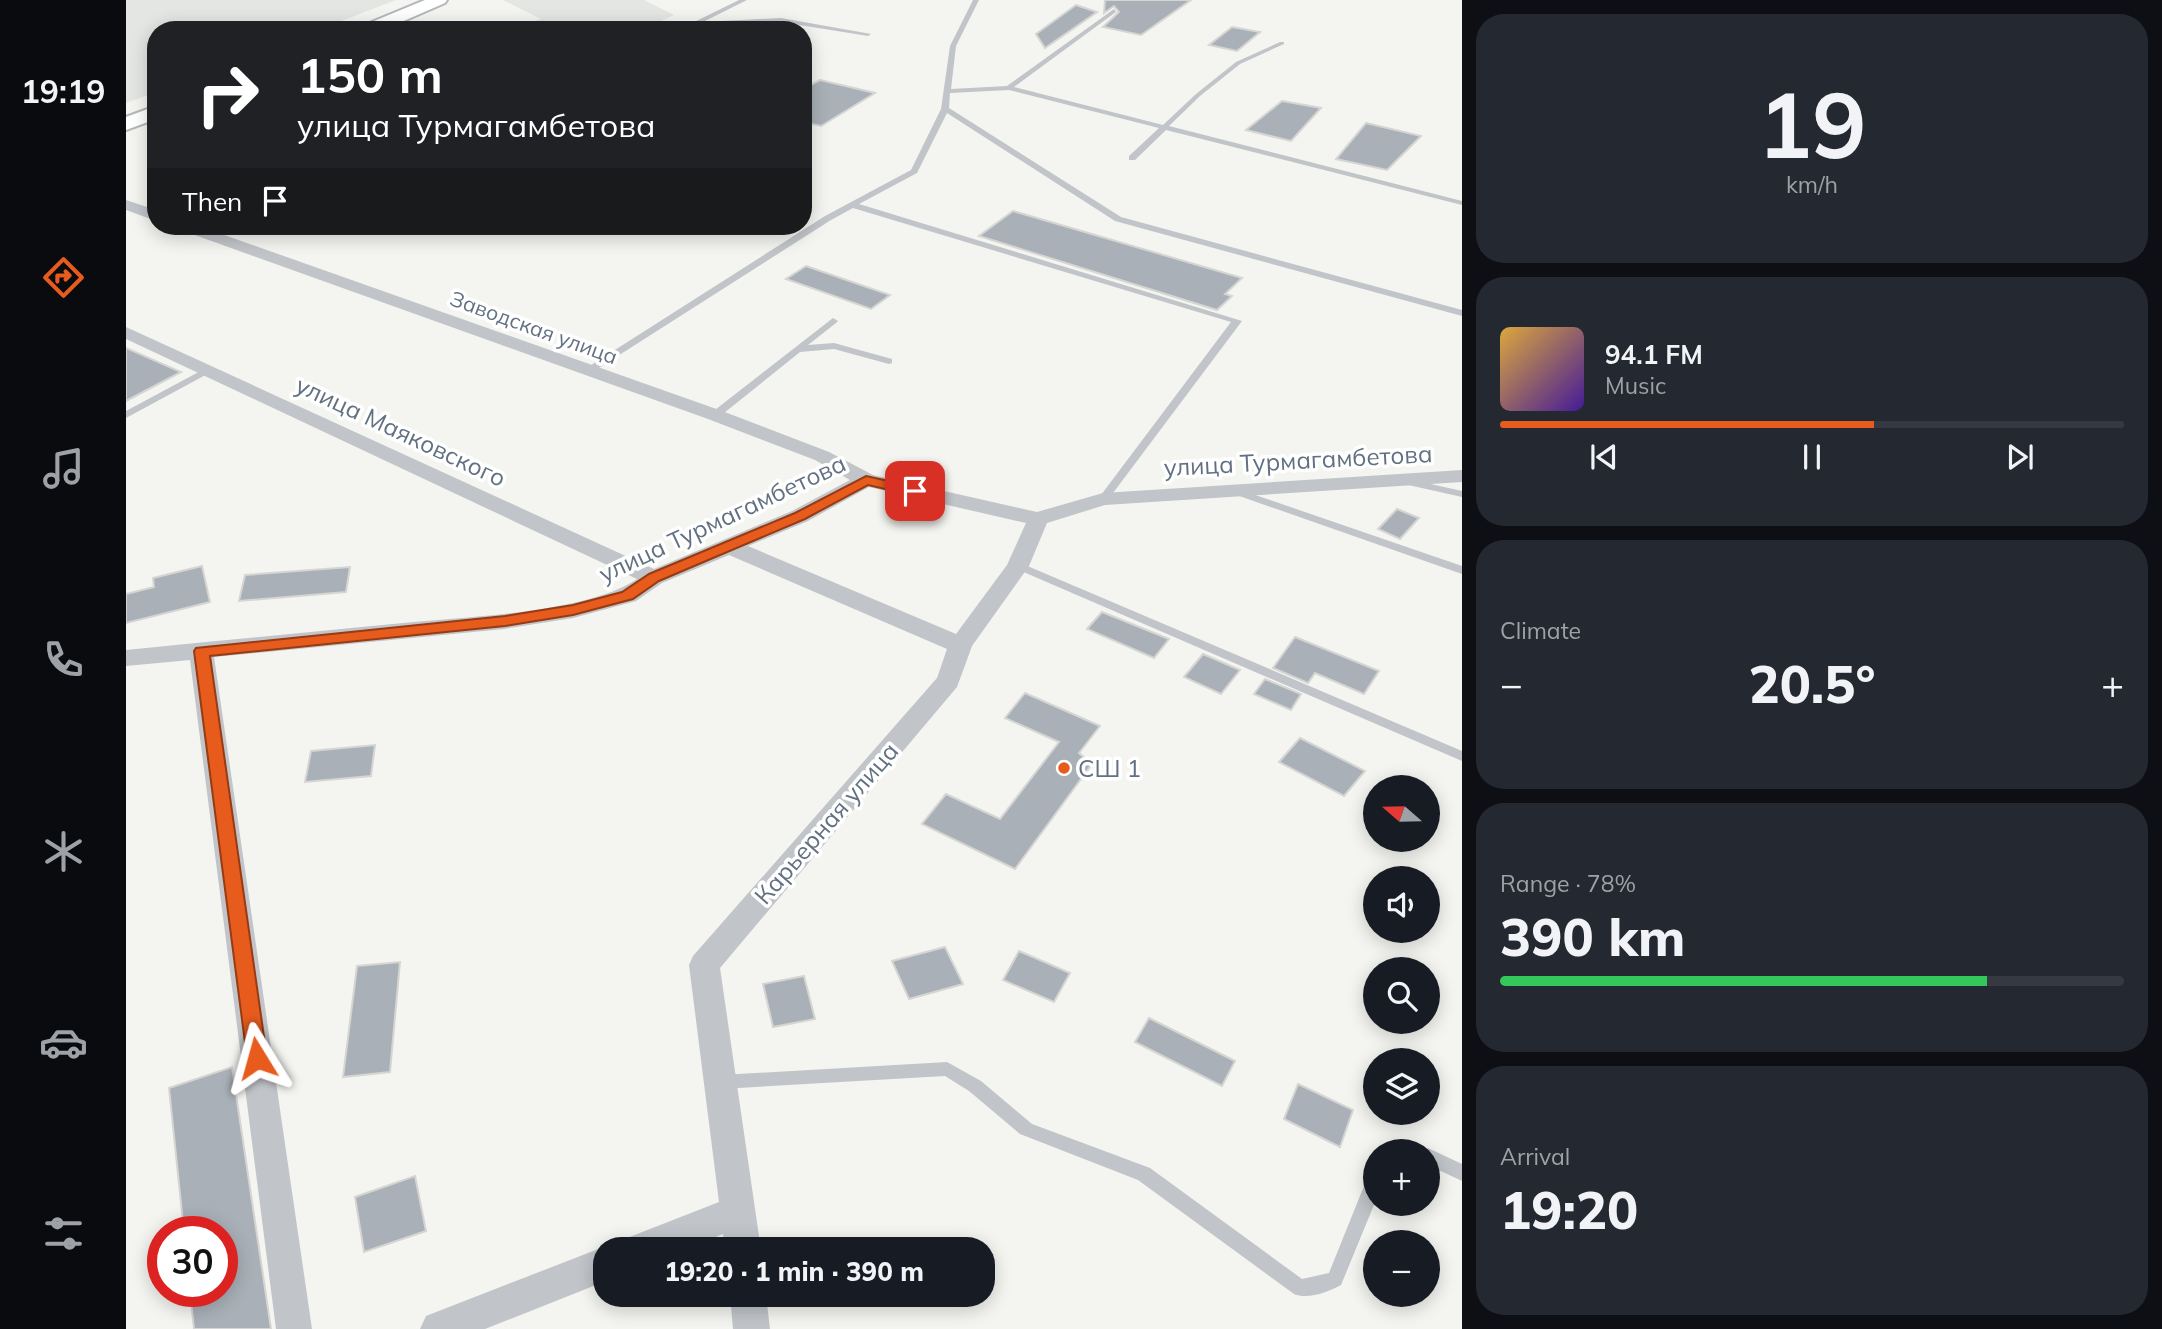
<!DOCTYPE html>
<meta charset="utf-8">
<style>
:root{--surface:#171b24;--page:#242831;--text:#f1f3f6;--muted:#9ea1a6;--line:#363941;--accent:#e75b1d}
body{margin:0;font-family:Mulish,sans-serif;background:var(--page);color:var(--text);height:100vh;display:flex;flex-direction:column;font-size:26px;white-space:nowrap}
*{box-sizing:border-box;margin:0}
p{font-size:23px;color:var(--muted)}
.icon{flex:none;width:38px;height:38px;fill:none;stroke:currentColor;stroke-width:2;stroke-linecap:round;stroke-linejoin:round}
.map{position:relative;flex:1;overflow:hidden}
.side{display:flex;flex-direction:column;gap:14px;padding:14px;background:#0d0f14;width:700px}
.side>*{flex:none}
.hud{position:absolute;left:21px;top:21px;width:665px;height:214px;border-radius:28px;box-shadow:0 4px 18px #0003;background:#202124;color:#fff;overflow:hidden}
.needle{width:46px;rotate:290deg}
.controls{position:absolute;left:1237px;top:775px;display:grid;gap:14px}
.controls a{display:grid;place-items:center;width:77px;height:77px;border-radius:50%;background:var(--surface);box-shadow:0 4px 18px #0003;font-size:35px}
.speed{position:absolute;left:21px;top:1216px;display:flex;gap:14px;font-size:35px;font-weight:700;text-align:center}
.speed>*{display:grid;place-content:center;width:91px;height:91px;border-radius:50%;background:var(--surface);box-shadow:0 4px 18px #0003;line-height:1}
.speed .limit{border:10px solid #d22;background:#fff;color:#111}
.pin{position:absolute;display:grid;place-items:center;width:60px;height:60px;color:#fff;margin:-30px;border-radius:14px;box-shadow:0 4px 10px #0006}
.me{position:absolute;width:77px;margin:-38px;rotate:352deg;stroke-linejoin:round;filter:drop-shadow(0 0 5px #0008)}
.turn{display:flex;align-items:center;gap:24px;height:147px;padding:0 35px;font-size:32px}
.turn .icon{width:91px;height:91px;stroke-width:2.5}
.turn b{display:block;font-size:49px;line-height:60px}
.then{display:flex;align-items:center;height:66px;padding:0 35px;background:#0003;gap:14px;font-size:26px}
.big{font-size:52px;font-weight:800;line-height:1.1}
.side .tile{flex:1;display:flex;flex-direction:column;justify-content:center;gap:10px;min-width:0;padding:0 24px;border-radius:28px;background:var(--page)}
.side .dial{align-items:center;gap:0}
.dial b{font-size:91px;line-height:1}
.song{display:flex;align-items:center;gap:21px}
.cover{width:84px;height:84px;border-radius:10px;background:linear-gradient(135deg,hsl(40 70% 55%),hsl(260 70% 35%))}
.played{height:7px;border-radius:4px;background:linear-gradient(90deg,var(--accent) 60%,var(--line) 60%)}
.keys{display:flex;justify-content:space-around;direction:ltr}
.heat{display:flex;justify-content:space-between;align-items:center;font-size:38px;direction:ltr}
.charge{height:10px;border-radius:5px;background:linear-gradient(90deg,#34c759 78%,var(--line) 0)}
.trip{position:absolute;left:467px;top:1237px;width:402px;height:70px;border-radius:28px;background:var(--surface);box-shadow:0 4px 18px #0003;font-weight:800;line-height:70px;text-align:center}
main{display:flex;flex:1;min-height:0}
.tabs{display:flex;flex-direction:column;width:126px;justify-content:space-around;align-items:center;background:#090b0e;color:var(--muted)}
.tabs .icon{width:49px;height:49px}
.tabs .selected{color:var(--accent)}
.tabs b{font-size:32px;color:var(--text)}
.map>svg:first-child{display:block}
.built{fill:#e4e6e3}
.building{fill:#a9b0b7;stroke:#d5d5d3;stroke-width:2}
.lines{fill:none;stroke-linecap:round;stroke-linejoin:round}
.secondary-casing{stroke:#b3b8bd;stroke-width:4}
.lane{fill:#c1c4c8;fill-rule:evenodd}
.street{fill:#c1c4c8;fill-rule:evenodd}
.secondary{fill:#fff;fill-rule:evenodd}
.route{fill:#e75b1d;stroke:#963b13;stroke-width:2}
.poi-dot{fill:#e75b1d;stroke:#fff;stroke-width:2.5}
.labels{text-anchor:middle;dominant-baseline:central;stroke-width:7;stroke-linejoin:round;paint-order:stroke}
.far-street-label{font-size:21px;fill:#627182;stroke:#fff}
.street-label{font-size:24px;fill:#627182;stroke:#fff}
.poi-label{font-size:24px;fill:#627182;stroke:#fff;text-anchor:start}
</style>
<main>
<nav class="tabs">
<b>19:19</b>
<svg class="icon selected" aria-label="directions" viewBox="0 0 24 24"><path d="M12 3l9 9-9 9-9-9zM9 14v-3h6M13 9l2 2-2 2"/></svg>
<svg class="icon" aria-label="music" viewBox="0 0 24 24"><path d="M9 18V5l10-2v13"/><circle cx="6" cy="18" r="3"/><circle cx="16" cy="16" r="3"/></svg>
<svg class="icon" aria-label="phone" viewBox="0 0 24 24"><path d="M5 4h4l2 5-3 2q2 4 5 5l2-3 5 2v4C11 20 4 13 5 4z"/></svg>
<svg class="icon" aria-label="climate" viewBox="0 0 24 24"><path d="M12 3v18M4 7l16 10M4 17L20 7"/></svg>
<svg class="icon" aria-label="car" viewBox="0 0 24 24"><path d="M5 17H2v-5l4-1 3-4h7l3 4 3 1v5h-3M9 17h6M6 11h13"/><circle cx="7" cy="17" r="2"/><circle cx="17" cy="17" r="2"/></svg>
<svg class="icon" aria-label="filters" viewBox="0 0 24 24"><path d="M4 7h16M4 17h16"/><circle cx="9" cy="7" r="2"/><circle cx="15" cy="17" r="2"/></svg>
</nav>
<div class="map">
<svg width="1336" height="1329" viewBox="0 0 1336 1329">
<rect width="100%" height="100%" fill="#f4f4f0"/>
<g class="built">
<path d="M0 0H270L192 30H30V92L0 103Z"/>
<path d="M377 0H518L548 15 516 30H409L403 23 415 19Z"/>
</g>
<g class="building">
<path d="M979 0H1065L1015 35 977 27 993 12 988 6 978 13Z"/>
<path d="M950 5 971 12 919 48 910 34Z"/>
<path d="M1106 27 1134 32 1111 51 1083 45Z"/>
<path d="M694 80 749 93 695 126 677 122V89Z"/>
<path d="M1156 101 1195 108 1165 141 1120 130Z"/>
<path d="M1240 123 1295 136 1261 170 1210 159Z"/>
<path d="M887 211 1116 278 1099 294 1106 296 1091 310 853 236Z"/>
<path d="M680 266 764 295 745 309 660 279Z"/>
<path d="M0 348 55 372 0 401Z"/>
<path d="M1271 509 1293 518 1274 539 1252 529Z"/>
<path d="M76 566 84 602 0 623V594L28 587 27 578Z"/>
<path d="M224 567 220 592 113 601 119 575Z"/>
<path d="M976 612 1043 639 1028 658 961 629Z"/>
<path d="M1169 637 1253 671 1238 694 1189 673 1182 683 1147 668Z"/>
<path d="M1077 654 1114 670 1095 694 1058 677Z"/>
<path d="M1139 679 1175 694 1165 710 1128 694Z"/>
<path d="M899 693 974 726 953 753 966 764 889 869 796 824 820 794 874 819 933 742 879 718Z"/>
<path d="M1174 738 1239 771 1218 796 1153 762Z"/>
<path d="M249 745 245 776 179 782 185 751Z"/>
<path d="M819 947 837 984 783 999 766 961Z"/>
<path d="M893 951 944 973 928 1002 877 980Z"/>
<path d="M274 962 264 1072 217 1077 231 966Z"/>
<path d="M678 976 689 1019 647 1027 637 984Z"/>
<path d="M1023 1018 1109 1061 1096 1086 1009 1042Z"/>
<path d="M106 1067 145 1329H68L64 1292H96V1232H58L43 1088Z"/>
<path d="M1172 1084 1227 1110 1214 1147 1158 1119Z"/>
<path d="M289 1176 300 1231 238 1252 229 1197Z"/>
</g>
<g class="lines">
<g class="secondary-casing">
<g id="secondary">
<path d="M299 0H321L319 3 257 30H234L236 26Z"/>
<path d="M30 106V119L0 130V117Z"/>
</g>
</g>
<g class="lane">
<path d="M613 0H621L577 22 655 18 745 34 742 36 655 22 569 26 561 30H552Z"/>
<path d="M847 0H853L830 46 825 89 881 86 988 9 990 12 888 87 1037 125 1070 94 1110 62 1154 42H1158V44L1114 64 1074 96 1043 126 1336 201V205L1040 130 1009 160H1003V156L1033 128 883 90 824 93 823 108 995 217 1336 310V316L989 221 821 113 791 173 733 204 1116 321 981 501H973L972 499 1105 322 727 208 705 220 465 373H459V369L699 216 785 170 815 109 824 46Z"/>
<path d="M707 318 712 321 710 323 682 345 708 343 766 359V363L763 364 708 349 674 352 593 417H585V413Z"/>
<path d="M82 367 85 368V372L0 418V411Z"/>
<path d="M1282 479 1336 491V497L1278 484 1277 482 1278 480Z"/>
<path d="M1109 488 1336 566V574L1105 493 1104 491 1105 489Z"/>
<path d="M892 562 1336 751V761L888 568 886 566Z"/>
<path d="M821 1062 855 1081 906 1124 1024 1168 1176 1279 1203 1273 1244 1171 1250 1169V1200L1215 1285C1202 1292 1182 1300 1168 1294L1012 1180 894 1134 843 1091 819 1076 595 1089 589 1087 587 1082 589 1077 595 1075Z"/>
<path d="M1302 1148 1336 1164V1181L1302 1165V1152H1296Z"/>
</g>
<g class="street">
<path d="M0 200 30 210V221L0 210Z"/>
<path d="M50 226H73L596 411 703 452 747 475 911 512 977 493 1336 470V482L979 505 921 523 903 566 846 646 831 687 594 968 635 1250H599L597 1234 558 1250H496L501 1238 593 1202 563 965 567 956 811 678 821 649 603 555 536 583 510 601 447 618 378 629 88 657 186 1329H150L64 660 0 666V650C92 641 185 632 277 623 339 617 461 613 511 579L0 339V327L528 569 666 511 724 480 689 460 582 419 52 229ZM743 487 900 523 881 565 830 634 622 546 682 521Z"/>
<path d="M480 1246 490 1250H480V1281L359 1329H294L300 1316Z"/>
<path d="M604 1295H640L644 1329H607Z"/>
</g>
<use href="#secondary" class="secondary"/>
</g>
<path class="route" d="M740 476 794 488 796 491 789 496 742 485 679 519 533 581 507 599 447 615 379 626 84 656 141 1058 138 1064 131 1067 124 1064 121 1058 68 651 70 648 379 616 447 605 496 592 523 574 669 513Z"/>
<circle class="poi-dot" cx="938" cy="768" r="7"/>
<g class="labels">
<g class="far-street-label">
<text transform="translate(408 327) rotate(20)">Заводская улица</text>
</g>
<g class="street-label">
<text transform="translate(275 431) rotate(25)">улица Маяковского</text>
<text transform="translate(1172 460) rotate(-3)">улица Турмагамбетова</text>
<text transform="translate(596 518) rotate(-25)">улица Турмагамбетова</text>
<text transform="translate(700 823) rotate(-49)">Карьерная улица</text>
</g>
<g class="poi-label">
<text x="952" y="768">СШ 1</text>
</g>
</g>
</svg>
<div class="controls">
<a><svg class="needle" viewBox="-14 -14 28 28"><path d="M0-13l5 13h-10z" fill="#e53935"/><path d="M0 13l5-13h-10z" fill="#9ea1a6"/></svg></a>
<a><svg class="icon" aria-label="sound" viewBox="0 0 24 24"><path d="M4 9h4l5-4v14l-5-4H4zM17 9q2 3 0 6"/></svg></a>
<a><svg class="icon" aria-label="search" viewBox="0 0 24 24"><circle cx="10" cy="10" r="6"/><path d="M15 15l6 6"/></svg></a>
<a><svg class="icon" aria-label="layers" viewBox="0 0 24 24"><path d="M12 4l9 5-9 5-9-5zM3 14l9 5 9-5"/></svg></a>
<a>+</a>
<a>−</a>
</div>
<div class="speed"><div class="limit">30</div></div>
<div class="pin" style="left:789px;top:491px;background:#d93025"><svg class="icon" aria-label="arrive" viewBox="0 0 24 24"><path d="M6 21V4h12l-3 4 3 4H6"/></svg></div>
<svg class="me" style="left:131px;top:1058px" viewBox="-20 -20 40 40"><path d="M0-17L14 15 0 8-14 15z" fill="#e75b1d" stroke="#fff" stroke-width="4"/></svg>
<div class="trip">19:20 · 1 min · 390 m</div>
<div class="hud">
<div class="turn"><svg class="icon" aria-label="right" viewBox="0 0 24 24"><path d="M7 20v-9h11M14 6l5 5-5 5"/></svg><div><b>150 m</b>улица Турмагамбетова</div></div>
<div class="then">Then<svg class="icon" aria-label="arrive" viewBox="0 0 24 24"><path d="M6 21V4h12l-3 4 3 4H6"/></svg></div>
</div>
</div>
<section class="side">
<div class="tile dial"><b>19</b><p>km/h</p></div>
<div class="tile">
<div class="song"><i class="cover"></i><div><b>94.1 FM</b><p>Music</p></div></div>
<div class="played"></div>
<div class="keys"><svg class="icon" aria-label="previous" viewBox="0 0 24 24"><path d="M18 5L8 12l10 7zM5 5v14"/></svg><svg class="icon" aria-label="pause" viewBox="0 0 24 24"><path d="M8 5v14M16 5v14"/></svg><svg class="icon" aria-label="next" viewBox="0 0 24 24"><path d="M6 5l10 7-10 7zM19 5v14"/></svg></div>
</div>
<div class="tile"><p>Climate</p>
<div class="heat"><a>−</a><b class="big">20.5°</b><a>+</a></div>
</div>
<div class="tile"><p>Range · 78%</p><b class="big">390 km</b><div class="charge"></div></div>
<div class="tile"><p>Arrival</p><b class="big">19:20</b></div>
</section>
</main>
